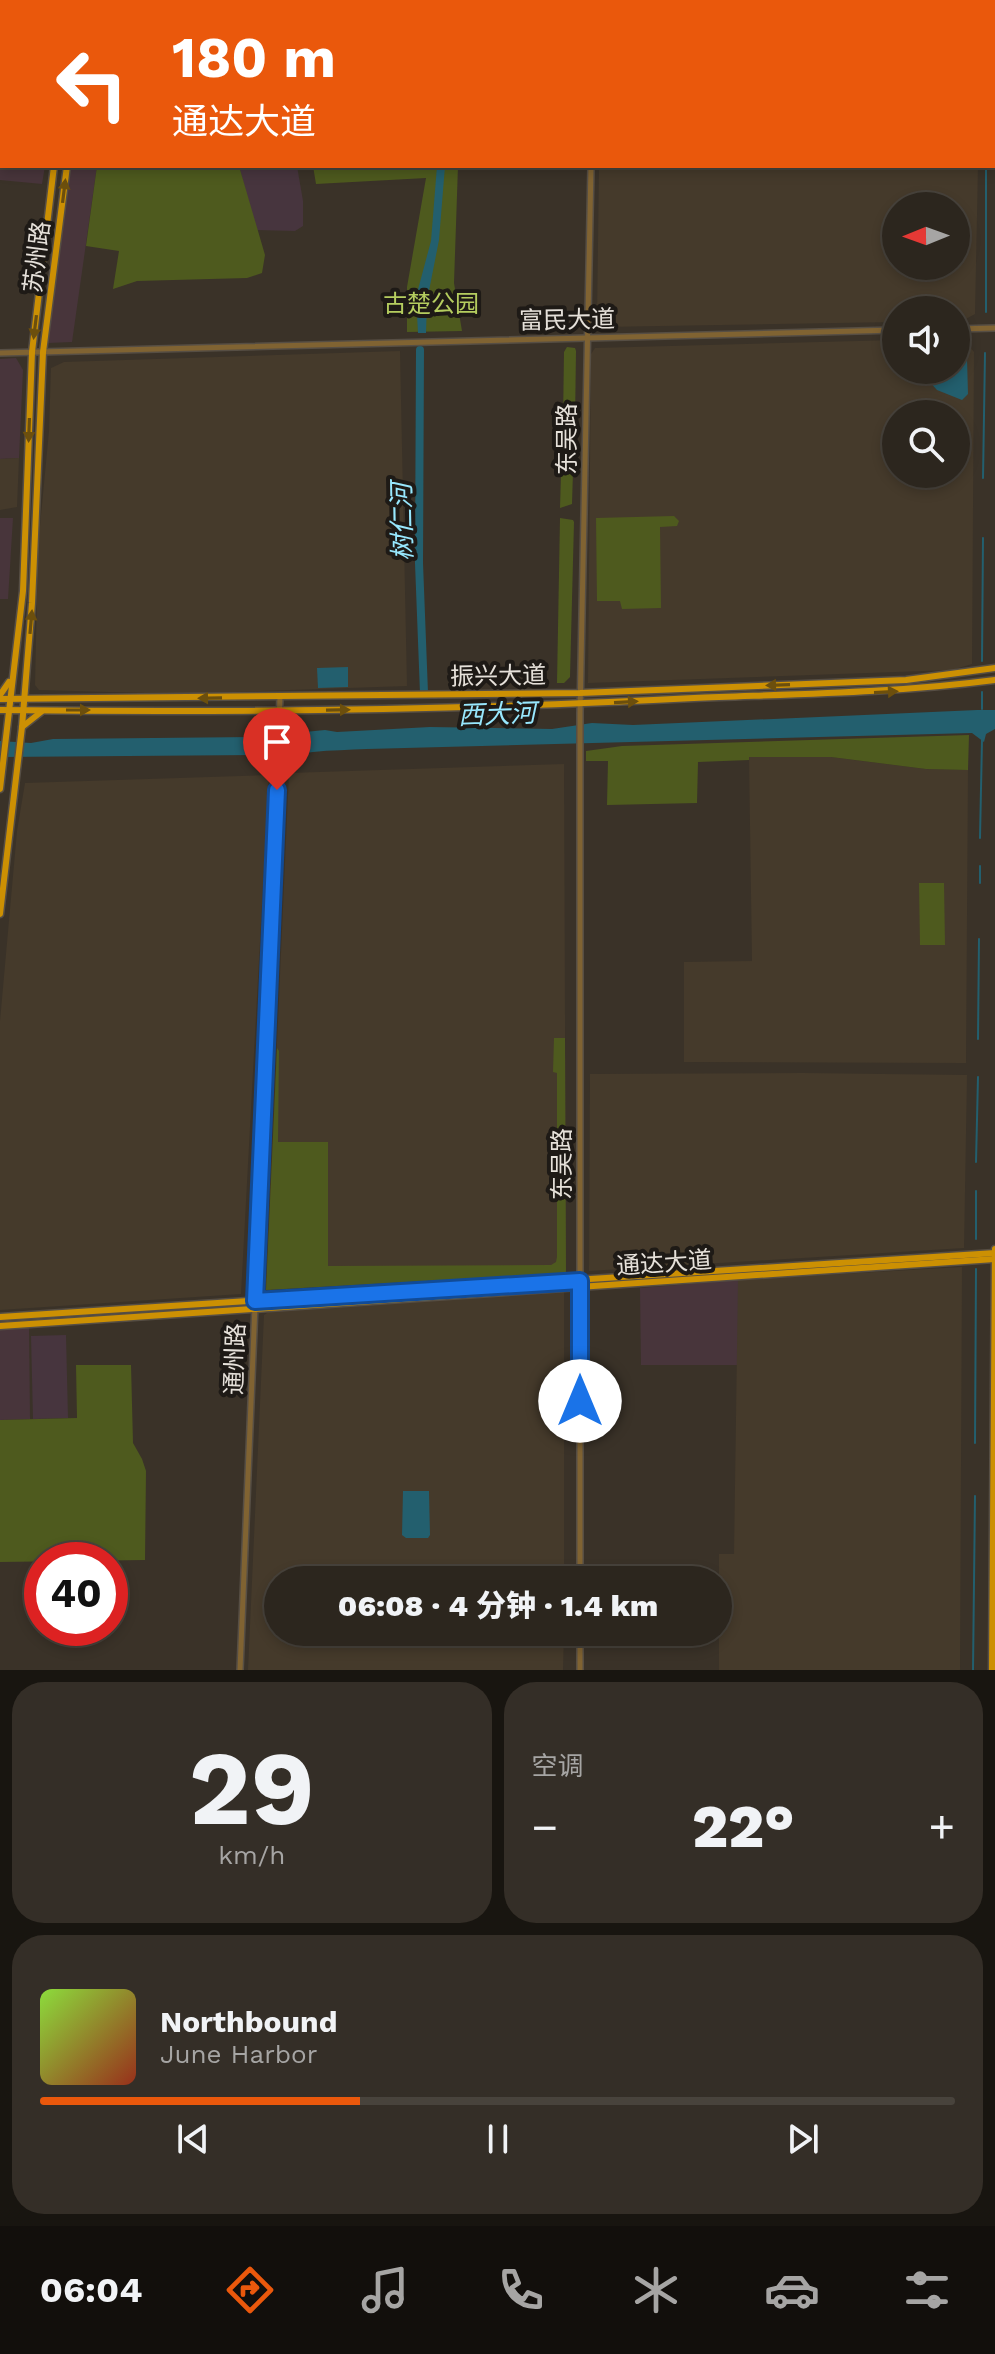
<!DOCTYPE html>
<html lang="zh">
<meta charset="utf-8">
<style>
:root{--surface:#2c261e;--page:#342e27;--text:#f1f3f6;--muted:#a6a5a4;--line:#48433c;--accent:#ea580c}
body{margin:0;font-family:"Work Sans","Noto Sans SC",sans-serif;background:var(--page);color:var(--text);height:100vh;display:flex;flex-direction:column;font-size:30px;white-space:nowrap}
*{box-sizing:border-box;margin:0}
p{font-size:26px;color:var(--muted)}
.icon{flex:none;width:44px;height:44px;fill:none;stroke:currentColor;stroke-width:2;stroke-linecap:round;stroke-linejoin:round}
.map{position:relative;height:1670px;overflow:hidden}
.drawer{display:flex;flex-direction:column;gap:12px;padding:12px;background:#181510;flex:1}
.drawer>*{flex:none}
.hud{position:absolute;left:0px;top:0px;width:996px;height:168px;box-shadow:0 4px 12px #0003,0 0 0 2px var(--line);background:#ea580c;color:#fff;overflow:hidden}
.needle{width:52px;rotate:269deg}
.fabs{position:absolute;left:882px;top:192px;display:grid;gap:16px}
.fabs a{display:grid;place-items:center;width:88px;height:88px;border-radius:50%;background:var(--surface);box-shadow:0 4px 12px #0003,0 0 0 2px var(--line);font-size:40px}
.speed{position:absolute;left:24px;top:1542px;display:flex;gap:16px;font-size:40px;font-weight:700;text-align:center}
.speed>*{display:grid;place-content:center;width:104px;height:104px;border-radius:50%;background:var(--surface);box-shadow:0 4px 12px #0003,0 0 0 2px var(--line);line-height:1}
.speed .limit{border:12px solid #d22;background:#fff;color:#111}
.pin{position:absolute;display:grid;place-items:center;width:68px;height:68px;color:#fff;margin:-82px -34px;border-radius:50% 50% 50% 0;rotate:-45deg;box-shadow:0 0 8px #0007}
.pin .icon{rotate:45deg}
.me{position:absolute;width:88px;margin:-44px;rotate:0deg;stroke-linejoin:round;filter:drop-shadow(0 0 6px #0008)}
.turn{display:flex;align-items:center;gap:28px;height:168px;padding:0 40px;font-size:36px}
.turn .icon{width:104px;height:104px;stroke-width:2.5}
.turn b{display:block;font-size:56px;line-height:68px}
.big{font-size:60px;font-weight:800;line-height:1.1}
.drawer .card{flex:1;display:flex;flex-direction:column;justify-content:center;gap:12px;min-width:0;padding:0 28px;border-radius:32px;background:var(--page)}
.drawer .dial{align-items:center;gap:0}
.dial b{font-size:104px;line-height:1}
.song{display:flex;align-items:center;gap:24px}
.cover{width:96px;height:96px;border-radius:12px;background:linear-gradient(135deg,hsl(90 70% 55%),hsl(10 70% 35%))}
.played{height:8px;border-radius:4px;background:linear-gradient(90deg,var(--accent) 35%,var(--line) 35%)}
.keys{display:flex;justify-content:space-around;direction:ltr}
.heat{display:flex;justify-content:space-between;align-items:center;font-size:44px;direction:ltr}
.drawer .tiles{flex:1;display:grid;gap:12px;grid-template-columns:1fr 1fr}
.card:last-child{grid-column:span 2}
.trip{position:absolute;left:264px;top:1566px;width:468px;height:80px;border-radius:40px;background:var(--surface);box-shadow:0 4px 12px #0003,0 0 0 2px var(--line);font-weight:800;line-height:80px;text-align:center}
.tabs{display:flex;height:128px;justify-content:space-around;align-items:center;background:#120f0c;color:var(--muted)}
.tabs .icon{width:56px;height:56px}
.tabs .active{color:var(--accent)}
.tabs b{font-size:36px;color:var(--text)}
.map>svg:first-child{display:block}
.commercial{fill:#48353b}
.built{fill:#453a2b;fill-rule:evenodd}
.education{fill:#47353e}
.green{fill:#4e5a1e}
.water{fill:#235f6e}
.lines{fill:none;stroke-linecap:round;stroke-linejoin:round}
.stream{stroke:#235f6e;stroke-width:2}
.river{stroke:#235f6e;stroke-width:8}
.minor-casing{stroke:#564e44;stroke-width:8}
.major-casing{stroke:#564e44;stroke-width:9}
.minor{stroke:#806332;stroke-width:5}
.major{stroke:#cc9003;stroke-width:6}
.oneway{fill:#6c4f0d}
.route-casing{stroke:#114b97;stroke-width:20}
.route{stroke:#1a73e8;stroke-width:14}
.labels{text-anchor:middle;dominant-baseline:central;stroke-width:8;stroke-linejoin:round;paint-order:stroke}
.street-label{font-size:24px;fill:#e6e1da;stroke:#1e1a16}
.park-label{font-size:24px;fill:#b5cd5f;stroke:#1e1a16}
.water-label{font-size:26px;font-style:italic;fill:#98e8fe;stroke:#1e1a16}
</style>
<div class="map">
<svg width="995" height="1670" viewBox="0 0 995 1670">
<rect width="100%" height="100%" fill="#3a3228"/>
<g class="commercial">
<path d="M0 113 2 166H45L42 184 0 180Z"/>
<path d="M71 166H97L72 342 48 343Z"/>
<path d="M16 358 23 370 19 458 0 459V359Z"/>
<path d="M0 518H13L8 599H0Z"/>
<path d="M738 1280V1365H641L640 1288Z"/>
<path d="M29 1327 30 1419 0 1420V1329Z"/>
</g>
<g class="built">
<path d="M605 0H981L605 2Z"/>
<path d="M599 166H978L975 314 962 321H956V310H896V322L601 327 597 320ZM896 206H956V266H896Z"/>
<path d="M956 339H964L974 352 972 664 952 670 588 683 591 354 595 348 896 340V370H956ZM896 414H956V474H896Z"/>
<path d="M400 351 407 686 179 694 39 690 35 685 38 547 49 431 51 368 64 362Z"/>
<path d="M19 458 17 507 0 510V459Z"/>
<path d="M749 757H831L926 769 968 770 966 1063 684 1062V962L752 961Z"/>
<path d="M564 764 566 1273 266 1290 289 773Z"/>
<path d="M269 775 241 1294 0 1310V1021L17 831 25 783Z"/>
<path d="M802 1073 967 1075 964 1248 589 1271 590 1074Z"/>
<path d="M962 1267 960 1670H719V1554H734L738 1280Z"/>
<path d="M564 1291V1580H278V1632H564L563 1670H248L264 1315 270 1311Z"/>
</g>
<g class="education">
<path d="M239 166H297L303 201V226L295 231 256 230Z"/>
<path d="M66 1335 68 1418 33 1419 31 1336Z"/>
</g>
<g class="green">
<path d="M97 166H239L265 255 262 273 247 278 137 281 113 289 119 251 86 246Z"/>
<path d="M313 166H458L454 283 462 331 407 332V287L426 178 316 184Z"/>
<path d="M567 347 575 348 576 351 575 421 563 422 564 352Z"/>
<path d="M562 439H574L572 504 560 508Z"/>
<path d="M674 516 679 521 677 526 660 527 661 608 622 609 620 601H597L596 518Z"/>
<path d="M560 518 573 520 574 522 570 677 564 683H557Z"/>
<path d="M969 735 968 770 926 769 831 757H749V760L698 762 697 803 607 805 608 761H586V751L622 746Z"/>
<path d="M919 883H944L945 945H920Z"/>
<path d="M554 1038H565L566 1273 266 1290 277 1048 279 1051 278 1142H328V1266L551 1265 556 1262 557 1257V1073L553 1072Z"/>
<path d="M76 1365H131L133 1443 142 1459 146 1471 145 1560 0 1562V1420L77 1418Z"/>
</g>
<g class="water">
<path d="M437 166H445L439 240 427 301 426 333H418L416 297 431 241Z"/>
<path d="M956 346 961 347 967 358 968 394 962 400 937 390 919 370H956Z"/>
<path d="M348 667V687L318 688 317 668Z"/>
<path d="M977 710H995V729L986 734 984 742 972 733 367 749C349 750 331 750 313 752 289 754 281 764 255 755L0 757V741L31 743 53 739 254 737 325 730 337 732 430 727 552 729 592 723 633 725Z"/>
<path d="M403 1491H429L430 1535 428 1538H406L402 1535Z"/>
</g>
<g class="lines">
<g class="stream">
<path d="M990 2V0"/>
<path d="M986 312V168"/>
<path d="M983 478 985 353"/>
<path d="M982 661 983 538"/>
<path d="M982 692V709"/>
<path d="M980 838 982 740"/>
<path d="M980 883V866"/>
<path d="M978 1039 979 939"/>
<path d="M976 1162 978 1077"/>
<path d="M976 1239V1191"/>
<path d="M975 1443 976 1269"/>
<path d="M973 1670 975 1496"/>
</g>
<path class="river" d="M420 350 419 563 424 693"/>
<g class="minor-casing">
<g id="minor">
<path d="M596 2V0"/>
<path d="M956 329 995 328"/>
<path d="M0 353 896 330"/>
<path d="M580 1580V713L591 166"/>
<path d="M580 1632V1670"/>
<path d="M240 1670 280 697"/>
</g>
</g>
<g class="major-casing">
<g id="major">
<path d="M77 2V0"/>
<path d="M90 2V0"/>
<path d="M0 695 9 682"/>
<path d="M0 699 580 693 906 680 995 668"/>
<path d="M0 710C231 713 463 710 694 698 795 694 895 693 995 680"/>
<path d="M22 727 41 712"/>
<path d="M0 789 23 591 32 352 54 166"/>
<path d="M0 914 22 727 32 603 43 352 67 166"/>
<path d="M0 1317 995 1253"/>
<path d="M0 1326 995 1259"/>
<path d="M992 1670 995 1249"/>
</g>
</g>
<use href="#minor" class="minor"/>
<use href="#major" class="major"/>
</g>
<defs><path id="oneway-solid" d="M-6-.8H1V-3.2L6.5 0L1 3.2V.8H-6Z" transform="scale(2)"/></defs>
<g class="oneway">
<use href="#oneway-solid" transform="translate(64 191) rotate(-83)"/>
<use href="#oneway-solid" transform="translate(35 327) rotate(97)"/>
<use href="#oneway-solid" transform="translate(29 430) rotate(92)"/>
<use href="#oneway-solid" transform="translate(31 622) rotate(-85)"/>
<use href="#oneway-solid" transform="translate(778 685) rotate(178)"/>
<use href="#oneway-solid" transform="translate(886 692) rotate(-3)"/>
<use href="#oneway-solid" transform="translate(210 698) rotate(179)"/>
<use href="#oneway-solid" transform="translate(626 702) rotate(-3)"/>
<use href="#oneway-solid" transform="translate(78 710)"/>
<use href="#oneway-solid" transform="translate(338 710) rotate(-1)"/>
</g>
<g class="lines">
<g class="route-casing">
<path id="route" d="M277 790 255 1301 580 1281V1401"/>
</g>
<use href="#route" class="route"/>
</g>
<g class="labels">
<g class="street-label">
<text transform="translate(37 257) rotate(-83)">苏州路</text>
<text transform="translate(567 320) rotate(-1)">富民大道</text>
<text transform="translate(567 439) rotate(-90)">东吴路</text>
<text transform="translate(498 676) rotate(-1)">振兴大道</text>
<text transform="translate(562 1164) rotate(-90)">东吴路</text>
<text transform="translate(664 1263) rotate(-4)">通达大道</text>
<text transform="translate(235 1359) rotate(-88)">通州路</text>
</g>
<g class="park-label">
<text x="431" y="304">古楚公园</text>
</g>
<g class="water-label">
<text transform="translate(402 522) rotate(-91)">树仁河</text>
<text transform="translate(497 714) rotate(-2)">西大河</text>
</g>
</g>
</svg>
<div class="fabs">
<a><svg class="needle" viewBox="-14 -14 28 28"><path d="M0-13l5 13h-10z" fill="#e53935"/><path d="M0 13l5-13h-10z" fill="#a6a5a4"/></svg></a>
<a><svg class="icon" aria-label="sound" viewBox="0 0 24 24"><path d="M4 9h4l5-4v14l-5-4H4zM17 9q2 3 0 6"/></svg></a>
<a><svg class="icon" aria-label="search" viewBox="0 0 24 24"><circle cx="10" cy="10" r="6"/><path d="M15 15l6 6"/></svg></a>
</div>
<div class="speed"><div class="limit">40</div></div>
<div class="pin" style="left:277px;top:790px;background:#d93025"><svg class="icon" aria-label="arrive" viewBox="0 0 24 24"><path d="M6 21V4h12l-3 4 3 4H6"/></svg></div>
<svg class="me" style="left:580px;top:1401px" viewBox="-20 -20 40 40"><circle r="19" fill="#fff"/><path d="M0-13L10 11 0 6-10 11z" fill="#1a73e8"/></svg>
<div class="trip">06:08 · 4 分钟 · 1.4 km</div>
<div class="hud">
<div class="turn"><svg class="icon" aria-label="left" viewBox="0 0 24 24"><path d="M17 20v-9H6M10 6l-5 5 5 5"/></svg><div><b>180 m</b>通达大道</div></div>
</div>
</div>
<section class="drawer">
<div class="tiles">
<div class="card dial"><b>29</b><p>km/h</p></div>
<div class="card"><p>空调</p>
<div class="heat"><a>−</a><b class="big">22°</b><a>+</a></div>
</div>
<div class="card">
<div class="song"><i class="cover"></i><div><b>Northbound</b><p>June Harbor</p></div></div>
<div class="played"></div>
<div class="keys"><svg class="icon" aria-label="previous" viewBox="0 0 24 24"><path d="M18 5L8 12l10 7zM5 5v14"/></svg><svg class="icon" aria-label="pause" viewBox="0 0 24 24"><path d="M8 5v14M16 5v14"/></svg><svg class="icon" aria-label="next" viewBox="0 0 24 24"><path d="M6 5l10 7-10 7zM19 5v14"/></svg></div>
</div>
</div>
</section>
<nav class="tabs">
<b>06:04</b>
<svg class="icon active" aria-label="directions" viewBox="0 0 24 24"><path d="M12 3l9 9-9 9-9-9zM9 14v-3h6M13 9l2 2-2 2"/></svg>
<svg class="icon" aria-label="music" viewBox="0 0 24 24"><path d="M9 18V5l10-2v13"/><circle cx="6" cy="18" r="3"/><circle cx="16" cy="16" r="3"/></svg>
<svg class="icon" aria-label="phone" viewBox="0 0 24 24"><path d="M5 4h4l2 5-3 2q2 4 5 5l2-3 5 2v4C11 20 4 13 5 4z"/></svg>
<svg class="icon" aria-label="climate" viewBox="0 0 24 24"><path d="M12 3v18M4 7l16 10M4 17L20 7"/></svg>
<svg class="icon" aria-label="car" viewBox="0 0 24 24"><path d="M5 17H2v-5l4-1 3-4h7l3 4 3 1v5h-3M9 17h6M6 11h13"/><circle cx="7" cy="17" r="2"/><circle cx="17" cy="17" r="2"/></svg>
<svg class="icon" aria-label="filters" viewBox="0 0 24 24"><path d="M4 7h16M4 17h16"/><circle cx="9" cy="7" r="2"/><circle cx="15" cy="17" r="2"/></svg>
</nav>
